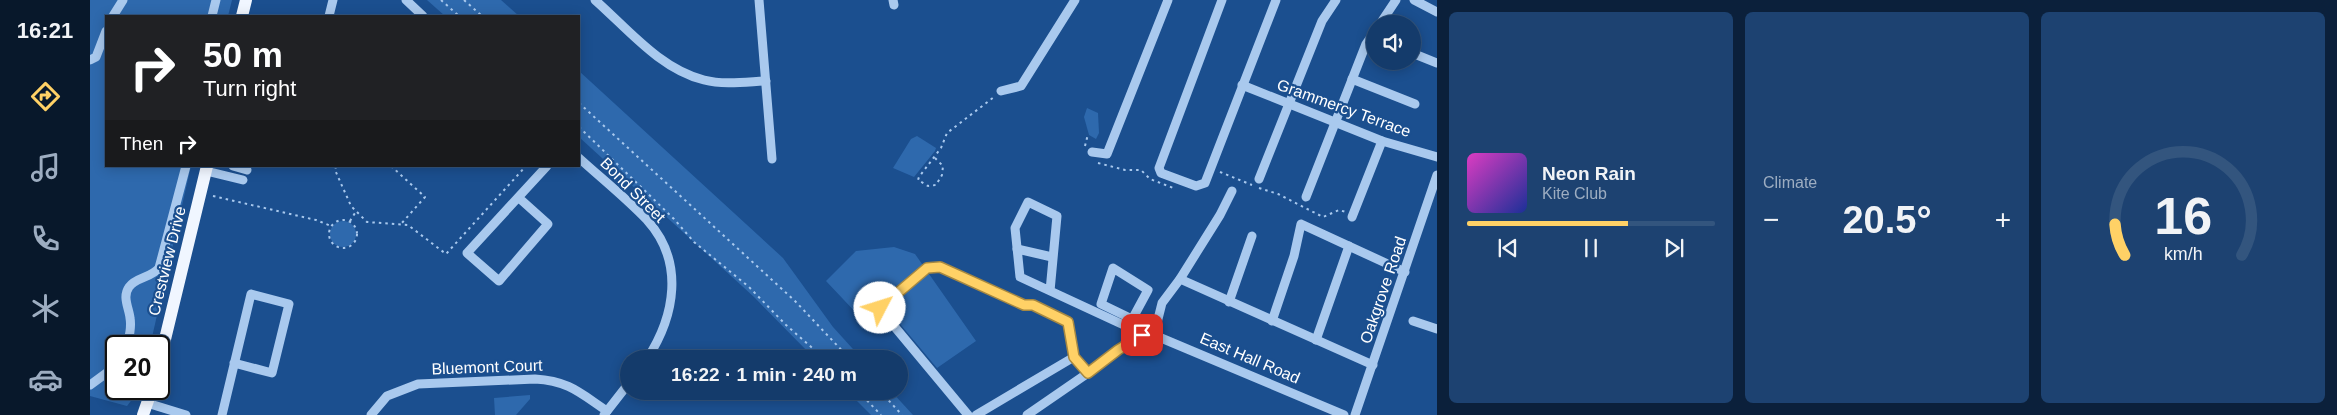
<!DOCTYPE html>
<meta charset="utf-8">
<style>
:root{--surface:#143b6b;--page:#1d4271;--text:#f1f3f6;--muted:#9dadc1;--line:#33557e;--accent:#ffd166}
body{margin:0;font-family:Arial,sans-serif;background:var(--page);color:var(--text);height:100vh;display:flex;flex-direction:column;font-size:19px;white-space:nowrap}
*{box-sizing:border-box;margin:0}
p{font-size:16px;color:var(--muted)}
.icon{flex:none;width:28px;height:28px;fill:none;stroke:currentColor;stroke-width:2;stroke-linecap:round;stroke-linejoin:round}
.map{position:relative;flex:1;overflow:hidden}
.sheet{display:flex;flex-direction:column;gap:12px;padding:12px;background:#0b203b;width:900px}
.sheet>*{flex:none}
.banner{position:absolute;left:15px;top:15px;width:475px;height:152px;border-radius:0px;box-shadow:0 2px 12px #0003,0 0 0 1px var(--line);background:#202124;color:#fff;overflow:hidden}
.fabs{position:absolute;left:1276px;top:15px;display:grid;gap:10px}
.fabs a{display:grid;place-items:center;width:55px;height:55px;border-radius:50%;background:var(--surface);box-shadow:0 2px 12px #0003,0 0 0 1px var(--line);font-size:25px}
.speed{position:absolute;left:15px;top:335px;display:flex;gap:10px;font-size:25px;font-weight:700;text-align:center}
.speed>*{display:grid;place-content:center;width:65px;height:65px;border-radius:50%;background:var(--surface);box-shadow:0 2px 12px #0003,0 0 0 1px var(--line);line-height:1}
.speed .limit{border:2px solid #111;border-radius:8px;background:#fff;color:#111}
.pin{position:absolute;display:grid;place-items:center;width:42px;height:42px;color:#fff;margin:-21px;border-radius:10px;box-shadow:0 2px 8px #0006}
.me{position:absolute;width:55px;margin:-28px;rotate:50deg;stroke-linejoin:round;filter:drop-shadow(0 0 4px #0008)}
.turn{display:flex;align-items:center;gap:18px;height:105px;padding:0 15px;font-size:22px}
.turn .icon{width:65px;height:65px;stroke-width:2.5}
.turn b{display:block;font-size:35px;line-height:42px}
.then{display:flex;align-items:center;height:48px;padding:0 15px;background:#0003;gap:10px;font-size:19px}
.big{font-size:38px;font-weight:600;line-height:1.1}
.sheet .card{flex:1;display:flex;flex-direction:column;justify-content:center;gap:8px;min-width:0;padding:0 18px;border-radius:8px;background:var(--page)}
.sheet .dial{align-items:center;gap:0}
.dial svg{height:130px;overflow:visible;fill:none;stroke:var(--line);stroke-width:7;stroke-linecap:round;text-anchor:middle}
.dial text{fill:var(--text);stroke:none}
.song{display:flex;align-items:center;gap:15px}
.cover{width:60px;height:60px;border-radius:8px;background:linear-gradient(135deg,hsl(310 70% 55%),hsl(230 70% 35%))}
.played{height:5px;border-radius:2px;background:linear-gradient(90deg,var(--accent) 65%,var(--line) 65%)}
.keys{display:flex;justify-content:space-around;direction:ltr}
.heat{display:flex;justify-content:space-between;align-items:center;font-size:28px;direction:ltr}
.sheet .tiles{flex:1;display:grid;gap:12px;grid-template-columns:repeat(3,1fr)}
.trip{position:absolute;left:530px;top:350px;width:288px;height:50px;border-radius:25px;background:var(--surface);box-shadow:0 2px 12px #0003,0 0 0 1px var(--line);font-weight:600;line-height:50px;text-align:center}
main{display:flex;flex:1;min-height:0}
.tabs{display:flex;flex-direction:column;width:90px;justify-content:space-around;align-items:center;background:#08182b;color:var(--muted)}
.tabs .icon{width:35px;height:35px}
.tabs .selected{color:var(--accent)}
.tabs b{font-size:22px;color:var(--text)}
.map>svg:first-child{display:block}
.green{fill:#2e69ad}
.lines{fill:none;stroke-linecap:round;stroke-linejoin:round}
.path{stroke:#a9c9ee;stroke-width:2;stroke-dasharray:2.5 4;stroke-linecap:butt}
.minor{stroke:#a9c9ee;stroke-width:9}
.major{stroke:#f0f6ff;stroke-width:12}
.route-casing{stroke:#a68842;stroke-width:12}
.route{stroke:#ffd166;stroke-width:9}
.labels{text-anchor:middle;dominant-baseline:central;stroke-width:4.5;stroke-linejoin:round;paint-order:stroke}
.street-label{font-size:16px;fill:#fff;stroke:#1b4f8f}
</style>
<main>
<nav class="tabs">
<b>16:21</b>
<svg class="icon selected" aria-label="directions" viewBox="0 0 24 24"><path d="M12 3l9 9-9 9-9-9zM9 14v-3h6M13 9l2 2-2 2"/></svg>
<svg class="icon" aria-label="music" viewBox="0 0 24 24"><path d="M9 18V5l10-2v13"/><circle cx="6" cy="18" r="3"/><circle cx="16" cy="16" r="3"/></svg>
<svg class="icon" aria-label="phone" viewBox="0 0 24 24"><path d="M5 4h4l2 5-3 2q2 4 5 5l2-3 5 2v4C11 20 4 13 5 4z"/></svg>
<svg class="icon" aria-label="climate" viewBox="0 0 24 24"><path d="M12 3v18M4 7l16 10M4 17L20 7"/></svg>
<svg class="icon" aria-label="car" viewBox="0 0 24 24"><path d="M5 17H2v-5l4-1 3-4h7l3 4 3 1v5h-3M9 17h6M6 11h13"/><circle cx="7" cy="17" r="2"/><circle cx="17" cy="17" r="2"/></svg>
</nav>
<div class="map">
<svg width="1347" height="415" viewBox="0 0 1347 415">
<rect width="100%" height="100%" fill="#1b4f8f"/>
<g class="green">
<path d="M0 0H142L138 16H16V166H101L60 346H26V389H50L37 406 0 396Z"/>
<path d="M337 0H411L429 16H355Z"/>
<path d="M489 71 693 258 743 327 772 359H725L664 297 489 137Z"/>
<path d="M997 108 1008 113 1009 133 1006 139 999 135 994 117Z"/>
<path d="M827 136 846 148 845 151 824 177 803 168 821 139Z"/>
<circle cx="253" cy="234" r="13"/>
<path d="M804 247 825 254 886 341 847 368 790 300 770 317 736 281 766 251Z"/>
<path d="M757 391H801L823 415H781Z"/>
<path d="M440 395V399L426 415H405L404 398Z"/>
</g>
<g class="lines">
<g class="path">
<path d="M351 0 369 16"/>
<path d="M374 0 392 16"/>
<path d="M489 103 705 301 760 359"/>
<path d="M489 127 584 219 604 242 659 287 696 325 735 359"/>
<path d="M995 146 998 134"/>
<path d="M845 158 853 166 852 175 846 185 838 186 828 180 829 177 851 148 857 133 904 97"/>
<path d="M1008 163 1035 170H1051L1060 179 1086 189"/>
<path d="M246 166 245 170 261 206 277 222 318 225 356 254 436 166"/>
<path d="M301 166 335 197 311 224"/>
<path d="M1130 172 1162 185"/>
<path d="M1169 188 1188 194 1233 217 1249 210 1256 212"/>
<path d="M123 196 226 220 241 226"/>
<circle cx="253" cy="234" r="14"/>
<path d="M260 221 265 213"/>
<path d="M768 391 791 415"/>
<path d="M790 391 812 415"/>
</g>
<g class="minor">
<path d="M316 0 333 16"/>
<path d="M505 0C538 29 570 69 614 80 634 85 655 82 676 81"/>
<path d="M669 0 682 159"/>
<path d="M803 0 804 5"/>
<path d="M1132 0 1069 168 1071 173 1106 186 1115 183 1186 0"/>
<path d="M1324 0 1347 12"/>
<path d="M23 16 33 0"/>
<path d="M122 16 126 0"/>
<path d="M239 16 243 0"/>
<path d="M1290 24 1306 0"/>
<path d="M1322 53 1347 63"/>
<path d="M0 60 6 57 16 31"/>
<path d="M1262 79 1325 104"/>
<path d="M1152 85 1292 141 1347 157"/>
<path d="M911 91 931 86 985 0"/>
<path d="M1002 152 1017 154 1078 0"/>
<path d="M489 158C511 178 536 198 557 220 595 262 585 316 557 359"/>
<path d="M143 166 157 170"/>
<path d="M116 171 153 180"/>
<path d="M1169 179 1232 21 1246 0"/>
<path d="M1216 197 1276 44 1285 31"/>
<path d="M429 198 458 224 409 281 377 253 457 166"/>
<path d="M1262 217 1292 141"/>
<path d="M927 249 962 257"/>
<path d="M1090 279 1283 365"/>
<path d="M960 291 967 216 938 202 925 228 930 277 1038 327"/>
<path d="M1139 302 1162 236"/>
<path d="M1042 319 1011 304 1023 268 1058 290 1038 327 1052 335"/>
<path d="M1182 321 1204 256 1211 224 1315 272"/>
<path d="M1323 321 1347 329"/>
<path d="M1064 335 1072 303 1090 279 1130 215 1142 191"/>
<path d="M1226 340 1259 246"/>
<path d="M37 346C39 337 42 328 40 318 39 308 32 297 39 287 46 277 61 278 69 268L96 166"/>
<path d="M0 385 26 366"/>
<path d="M57 403 96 415"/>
<path d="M132 415 161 294 199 304 182 373 144 363"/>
<path d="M281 415 297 396 328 384 445 379C479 381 490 393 517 411"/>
<path d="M514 415 539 383"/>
<path d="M878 415 789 308 837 268 850 267 934 305H943L978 322 984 357 998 373"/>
<path d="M886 415 984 357"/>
<path d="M937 415 998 373 1028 350 1052 335H1064L1254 415"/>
<path d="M1265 415 1347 175"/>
</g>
<g class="major">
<path d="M152 16 156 0"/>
<path d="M69 364 117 166"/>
<path d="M53 415 62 389"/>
</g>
</g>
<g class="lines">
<g class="route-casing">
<path id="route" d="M790 308 837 268 850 267 934 305H943L978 322 984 357 998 373 1028 350 1052 335"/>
</g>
<use href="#route" class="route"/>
</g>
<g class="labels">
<g class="street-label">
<text transform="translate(1254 108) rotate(20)">Grammercy Terrace</text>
<text transform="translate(543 190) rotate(45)">Bond Street</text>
<text transform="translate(77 261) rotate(-76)">Crestview Drive</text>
<text transform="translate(1293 290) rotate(-71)">Oakgrove Road</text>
<text transform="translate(1160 358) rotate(23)">East Hall Road</text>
<text transform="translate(397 367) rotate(-2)">Bluemont Court</text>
</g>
</g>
</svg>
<div class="fabs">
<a><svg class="icon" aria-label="sound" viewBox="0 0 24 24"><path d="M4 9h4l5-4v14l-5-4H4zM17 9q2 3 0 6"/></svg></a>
</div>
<div class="speed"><div class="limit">20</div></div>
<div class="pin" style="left:1052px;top:335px;background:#d93025"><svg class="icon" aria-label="arrive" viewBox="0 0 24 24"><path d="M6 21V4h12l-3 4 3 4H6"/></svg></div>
<svg class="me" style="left:790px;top:308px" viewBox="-20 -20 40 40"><circle r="19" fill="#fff"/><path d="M0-13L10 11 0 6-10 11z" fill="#ffd166"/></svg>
<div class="trip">16:22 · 1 min · 240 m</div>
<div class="banner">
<div class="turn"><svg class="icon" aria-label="right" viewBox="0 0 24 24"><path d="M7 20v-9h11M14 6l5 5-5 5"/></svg><div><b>50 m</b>Turn right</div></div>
<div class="then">Then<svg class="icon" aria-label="right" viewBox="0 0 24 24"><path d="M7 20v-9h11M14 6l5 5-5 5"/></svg></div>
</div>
</div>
<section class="sheet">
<div class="tiles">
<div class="card">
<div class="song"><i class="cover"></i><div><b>Neon Rain</b><p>Kite Club</p></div></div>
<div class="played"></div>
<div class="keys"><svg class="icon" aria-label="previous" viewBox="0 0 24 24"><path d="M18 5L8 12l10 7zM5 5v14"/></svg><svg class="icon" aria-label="pause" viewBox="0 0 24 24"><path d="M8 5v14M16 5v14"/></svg><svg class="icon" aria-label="next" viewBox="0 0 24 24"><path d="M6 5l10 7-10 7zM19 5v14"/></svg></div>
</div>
<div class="card"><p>Climate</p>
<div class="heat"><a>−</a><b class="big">20.5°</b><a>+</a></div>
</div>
<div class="card dial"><svg viewBox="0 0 100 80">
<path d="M14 69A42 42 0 1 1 86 69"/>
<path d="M14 69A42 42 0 0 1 8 50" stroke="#ffd166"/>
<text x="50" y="56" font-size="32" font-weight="700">16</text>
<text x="50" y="72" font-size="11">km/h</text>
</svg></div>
</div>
</section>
</main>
